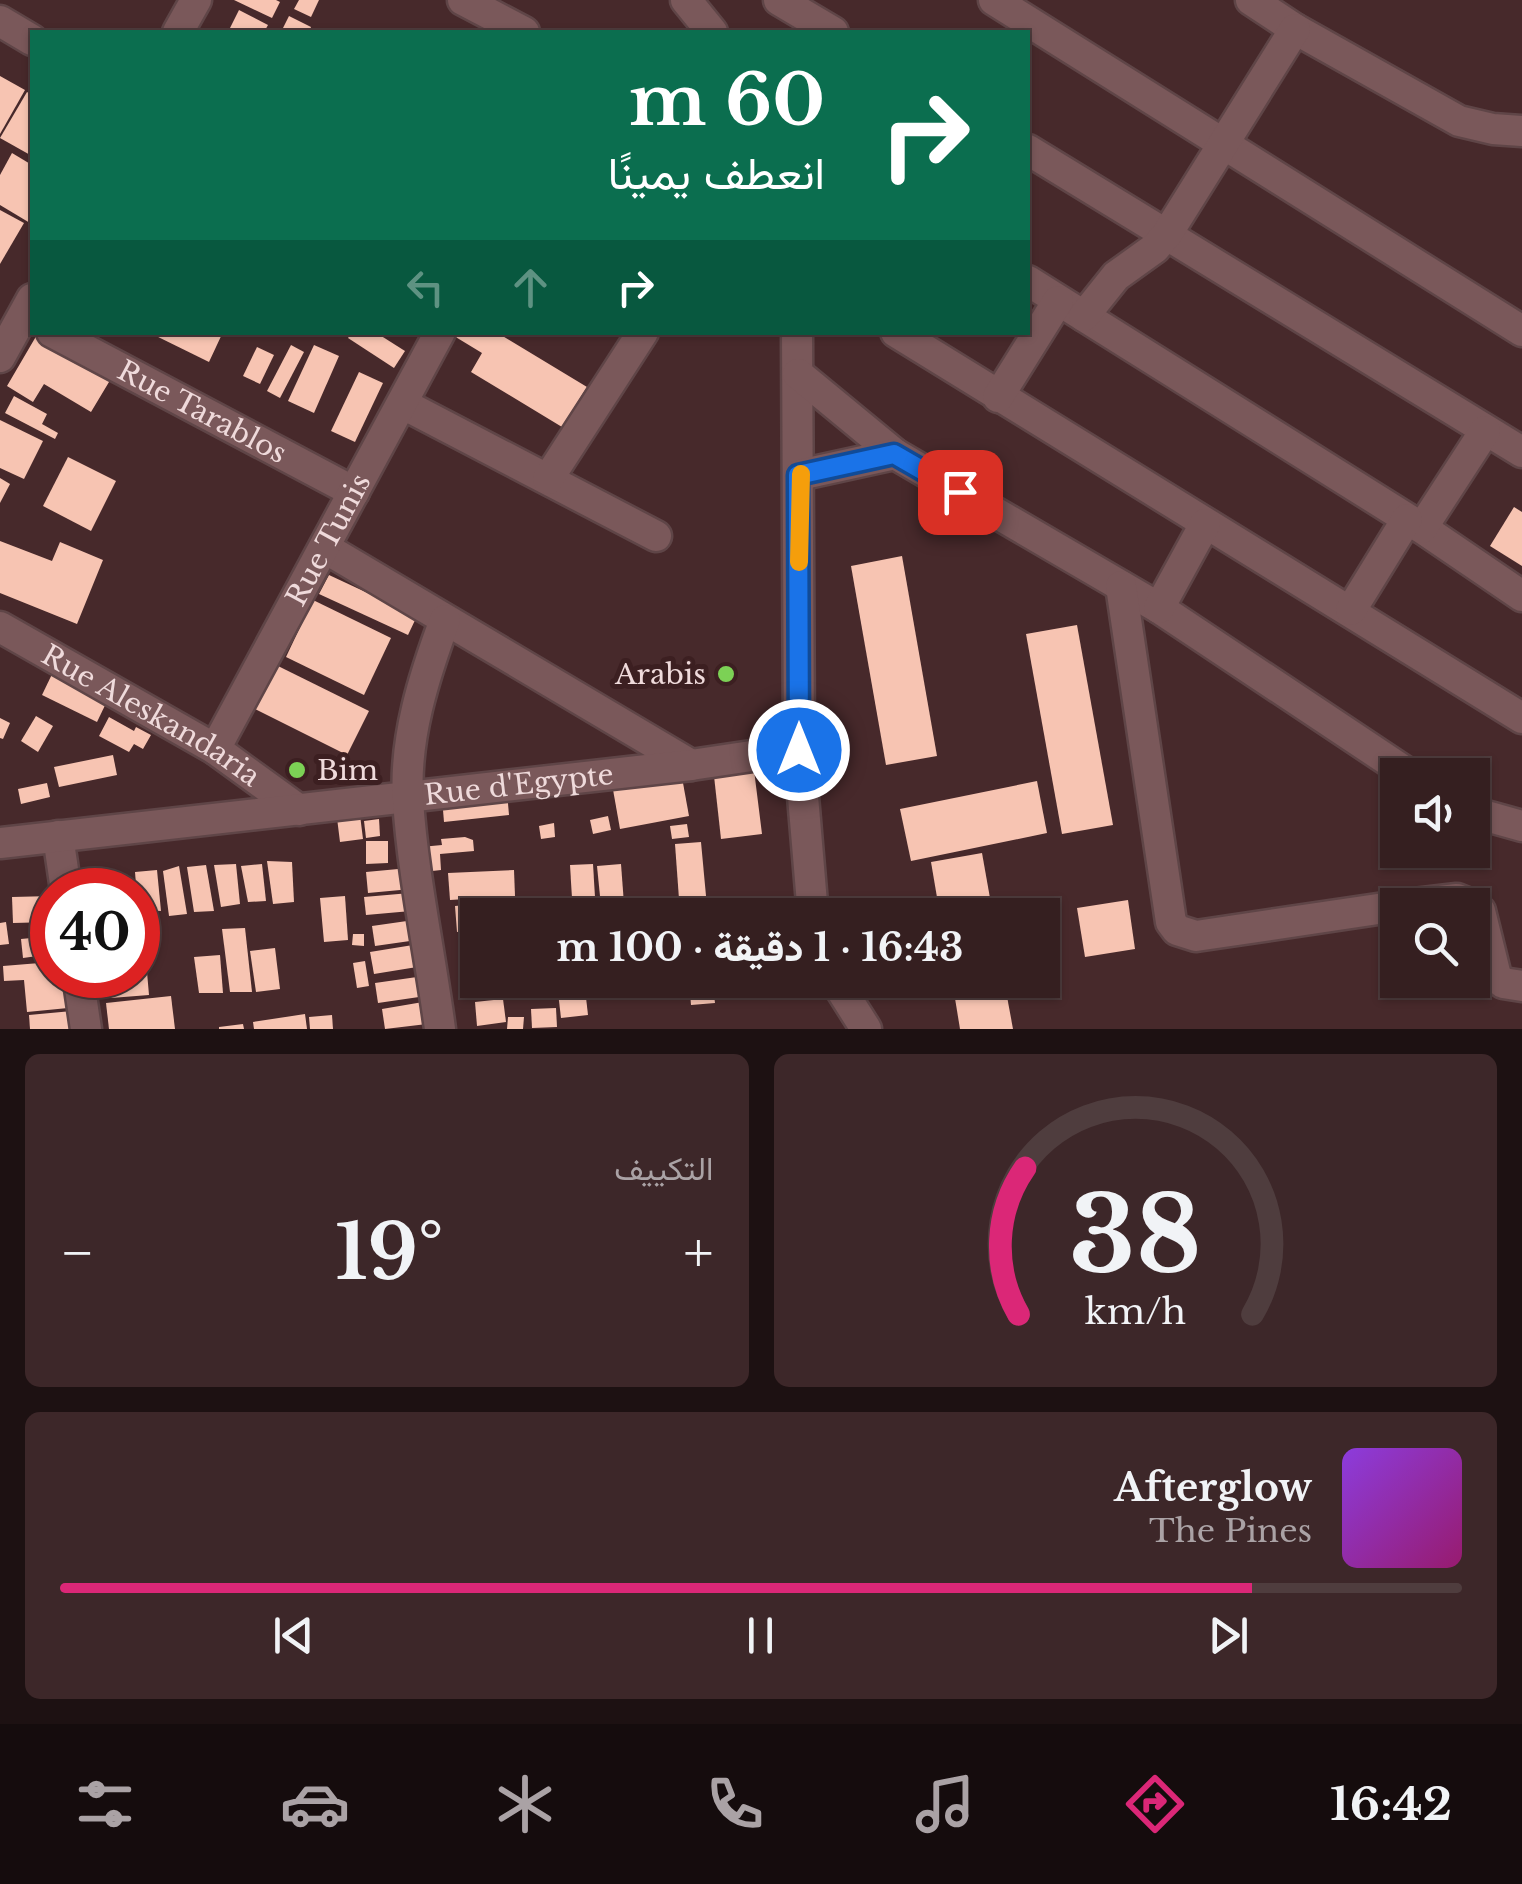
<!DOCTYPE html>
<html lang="ar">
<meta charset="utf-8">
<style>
:root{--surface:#351f20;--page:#3d2729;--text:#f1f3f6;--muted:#aaa2a5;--line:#4f3d3e;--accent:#db2777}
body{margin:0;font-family:"Libre Baskerville",Vazirmatn,serif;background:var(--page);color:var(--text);direction:rtl;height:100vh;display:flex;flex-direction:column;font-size:38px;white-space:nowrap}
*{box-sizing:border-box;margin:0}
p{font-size:32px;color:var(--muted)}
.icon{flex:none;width:55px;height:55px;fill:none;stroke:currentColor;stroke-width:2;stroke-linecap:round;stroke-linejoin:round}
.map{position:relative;height:1029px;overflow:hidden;direction:ltr}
.side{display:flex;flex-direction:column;gap:25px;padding:25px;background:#1d1112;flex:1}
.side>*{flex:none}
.banner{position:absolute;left:30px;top:30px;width:1000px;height:305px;border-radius:0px;box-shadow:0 2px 8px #0004,0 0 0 2px var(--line);direction:rtl;background:#0b6e4f;color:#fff;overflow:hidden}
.buttons{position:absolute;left:1380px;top:758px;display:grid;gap:20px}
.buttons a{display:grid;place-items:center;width:110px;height:110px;border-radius:0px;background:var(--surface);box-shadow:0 2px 8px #0004,0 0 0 2px var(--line);font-size:50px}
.speed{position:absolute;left:30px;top:868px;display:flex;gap:20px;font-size:50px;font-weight:700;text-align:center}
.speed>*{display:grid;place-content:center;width:130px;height:130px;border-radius:50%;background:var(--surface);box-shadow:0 2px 8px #0004,0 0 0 2px var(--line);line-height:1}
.speed .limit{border:15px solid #d22;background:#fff;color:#111}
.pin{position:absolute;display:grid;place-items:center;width:85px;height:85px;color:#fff;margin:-42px;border-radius:20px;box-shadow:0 5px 15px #0006}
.me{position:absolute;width:110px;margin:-55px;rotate:0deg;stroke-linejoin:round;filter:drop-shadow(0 0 8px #0008)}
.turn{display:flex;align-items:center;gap:35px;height:210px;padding:0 40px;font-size:45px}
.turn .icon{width:130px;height:130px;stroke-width:2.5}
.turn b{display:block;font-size:70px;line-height:85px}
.lanes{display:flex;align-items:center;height:95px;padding:0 40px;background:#0003;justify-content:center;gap:50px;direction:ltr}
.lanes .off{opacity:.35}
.big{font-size:75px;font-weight:800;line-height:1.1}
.side .tile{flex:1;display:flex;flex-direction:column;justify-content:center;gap:15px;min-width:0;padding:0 35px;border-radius:15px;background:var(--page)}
.side .dial{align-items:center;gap:0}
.dial svg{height:260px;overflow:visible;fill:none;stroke:var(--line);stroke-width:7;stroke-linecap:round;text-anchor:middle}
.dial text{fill:var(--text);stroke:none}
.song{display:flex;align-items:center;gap:30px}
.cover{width:120px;height:120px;border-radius:15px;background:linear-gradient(135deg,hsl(270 70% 55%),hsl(320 70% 35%))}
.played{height:10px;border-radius:5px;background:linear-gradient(90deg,var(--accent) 85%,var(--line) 85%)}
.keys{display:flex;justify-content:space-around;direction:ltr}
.heat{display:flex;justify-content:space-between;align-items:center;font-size:55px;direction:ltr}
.side .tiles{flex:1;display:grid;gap:25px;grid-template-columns:1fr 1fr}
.tile:last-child{grid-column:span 2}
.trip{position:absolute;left:460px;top:898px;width:600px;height:100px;border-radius:0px;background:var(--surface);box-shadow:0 2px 8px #0004,0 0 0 2px var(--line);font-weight:800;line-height:100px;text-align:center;direction:rtl}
.dock{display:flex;height:160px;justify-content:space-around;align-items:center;background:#150c0d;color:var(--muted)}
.dock .icon{width:70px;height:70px}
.dock .on{color:var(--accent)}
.dock b{font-size:45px;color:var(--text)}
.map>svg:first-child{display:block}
.building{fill:#f7c4b2}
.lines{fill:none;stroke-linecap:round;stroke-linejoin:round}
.minor-casing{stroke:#5f4547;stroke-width:35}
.minor{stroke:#7a585a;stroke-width:30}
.route-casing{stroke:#114b97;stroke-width:25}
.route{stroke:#1a73e8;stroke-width:18}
.slow{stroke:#f59e0b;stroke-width:18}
.poi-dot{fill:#7cd155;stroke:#3c1f21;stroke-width:4}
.labels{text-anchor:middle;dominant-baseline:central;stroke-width:10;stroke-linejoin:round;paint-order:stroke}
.street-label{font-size:28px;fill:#efdadb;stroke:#3c1f21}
.poi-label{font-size:28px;fill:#efdadb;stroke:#3c1f21;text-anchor:end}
</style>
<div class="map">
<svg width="1522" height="1029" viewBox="0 0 1522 1029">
<rect width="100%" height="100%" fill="#47292b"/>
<g class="building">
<path d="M234 0H276L280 2 272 18Z"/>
<path d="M299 0H319L311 17 294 9Z"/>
<path d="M239 10 268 25 264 32H228Z"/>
<path d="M289 16 311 27 309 32H281Z"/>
<path d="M0 76 25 90 0 134Z"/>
<path d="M27 92 32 95V156L0 138Z"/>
<path d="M12 153 32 165 30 223 0 205V175Z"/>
<path d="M0 210 24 223 0 264Z"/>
<path d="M148 332H223L209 362Z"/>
<path d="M352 332H375L405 351 394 368 348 338Z"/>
<path d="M456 332H496L587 387 562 427 471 372 482 353 454 336Z"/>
<path d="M38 333 112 377 91 412 44 384 33 402 7 386Z"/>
<path d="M291 345 304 352 280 398 267 391Z"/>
<path d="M314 345 339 356 314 413 288 401Z"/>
<path d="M257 347 274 355 260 384 243 376Z"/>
<path d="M359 372 383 383 355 442 331 431Z"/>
<path d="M14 396 47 414 42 424 58 433 55 439 5 413Z"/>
<path d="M0 420 43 441 24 479 0 468Z"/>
<path d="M68 457 116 481 91 531 43 506Z"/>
<path d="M0 478 10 484 0 503Z"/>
<path d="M1514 507 1522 512V566L1490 546Z"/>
<path d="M0 541 52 561 60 542 103 560 77 624 0 593Z"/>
<path d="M902 556 937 756 886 765 851 566Z"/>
<path d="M329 575 417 616 408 635 319 594Z"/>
<path d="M313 600 391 638 364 695 286 657Z"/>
<path d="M1077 625 1113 825 1062 834 1026 634Z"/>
<path d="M276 665 369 711 347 755 255 709Z"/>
<path d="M54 670 109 697 97 722 42 695Z"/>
<path d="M36 716 53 726 38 752 21 741Z"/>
<path d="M109 717 134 731 136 727 151 735 143 749 134 744 129 752 99 736Z"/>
<path d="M0 718 10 723 3 739 0 738Z"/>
<path d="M113 755 117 775 59 787 54 767Z"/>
<path d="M753 762 762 834 721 839 713 767Z"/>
<path d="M681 772 689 816 620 829 612 784Z"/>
<path d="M1037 781 1047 833 911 861 900 809Z"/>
<path d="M47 783 50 797 21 804 18 789Z"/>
<path d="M507 792 509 815 444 822 442 798Z"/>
<path d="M360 815 363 839 340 842 337 818Z"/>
<path d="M608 816 611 830 593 834 590 820Z"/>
<path d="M379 819 380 836 366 838 364 821Z"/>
<path d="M554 823 555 837 541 839 539 826Z"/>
<path d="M687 824 689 837 672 839 670 826Z"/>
<path d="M465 837 473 840 474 851 440 854 441 870 424 872 421 847 442 845 441 839Z"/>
<path d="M366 841H388V863L366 864Z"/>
<path d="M701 842 706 896 679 899 675 844Z"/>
<path d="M982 853 993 915H940L931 862Z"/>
<path d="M267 861 292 862 294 902 273 904Z"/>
<path d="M236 864 240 904 221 907 214 865Z"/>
<path d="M262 864 266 901 248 902 241 866Z"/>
<path d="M593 864 596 914 573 915 570 865Z"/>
<path d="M621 864 624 904 601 906 597 866Z"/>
<path d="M206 865 214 911 194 912 187 867Z"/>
<path d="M179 866 187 914 169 916 163 871Z"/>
<path d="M409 868 411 889 368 893 366 872Z"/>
<path d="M157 870 161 911 138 910 135 872Z"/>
<path d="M514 870 515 896 450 900 448 873Z"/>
<path d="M129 877 130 890H86V879Z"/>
<path d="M410 893 411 911 366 915 364 897Z"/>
<path d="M52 896V922L13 923 12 897Z"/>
<path d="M345 896 348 940 324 942 320 898Z"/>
<path d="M1128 900 1135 949 1085 957 1077 908Z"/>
<path d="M511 901 512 915H478V930L457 932 455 906Z"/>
<path d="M789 905 790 915H744V911Z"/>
<path d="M138 913 148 963 138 965Z"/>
<path d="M414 920 417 940 375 946 372 926Z"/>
<path d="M6 922 9 944 0 945V923Z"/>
<path d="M245 928 252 992H230L222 929Z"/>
<path d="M353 934H364V946L352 945Z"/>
<path d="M52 936V954L23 958 21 939Z"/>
<path d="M413 945 417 967 374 974 370 952Z"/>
<path d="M275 948 280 989 256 992 250 951Z"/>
<path d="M220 955 223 993H199L194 957Z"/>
<path d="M365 961 369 986 357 988 353 963Z"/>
<path d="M52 962V975H65L68 1008 27 1012 24 980 4 981 3 966Z"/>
<path d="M478 964V980L518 982 462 990 459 966Z"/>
<path d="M138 972H147L149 995 111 998 109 975H138Z"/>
<path d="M417 977 419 997 378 1003 375 983Z"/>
<path d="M584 980 588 1015 561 1018 557 984Z"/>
<path d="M689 980H712L715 1003 691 1005Z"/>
<path d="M952 980H1004L1013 1029H960Z"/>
<path d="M171 996 175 1029H109L106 1003Z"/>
<path d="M503 999 506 1022 477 1026 475 1002Z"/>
<path d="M423 1002 427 1024 385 1029 382 1009Z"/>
<path d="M556 1008 557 1027 532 1028 531 1009Z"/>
<path d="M72 1011 74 1029H30L29 1015Z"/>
<path d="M305 1014 307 1029H254L253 1022Z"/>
<path d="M332 1015 333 1029H310L309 1017Z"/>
<path d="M508 1017H524L523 1029H507Z"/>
<path d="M243 1024 244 1029H219V1027Z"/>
</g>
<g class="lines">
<g class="minor-casing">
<g id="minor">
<path d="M463 0 524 32"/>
<path d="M686 0 712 32"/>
<path d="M779 0 833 32"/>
<path d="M994 0 1522 331"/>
<path d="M1251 0 1295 29 1459 121 1493 129 1522 131"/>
<path d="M0 21 32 40"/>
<path d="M178 32 196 0"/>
<path d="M1028 150 1522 452"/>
<path d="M1028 281 1422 528 1522 596"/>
<path d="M1084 316 1116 276 1155 248 1167 234 1295 29"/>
<path id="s1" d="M52 332 354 492"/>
<path d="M797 332 799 749 813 915"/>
<path d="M896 332 1522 718"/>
<path d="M0 357 32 299"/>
<path d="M798 374 895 454 1159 608 1410 775"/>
<path d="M998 397 1058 301"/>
<path d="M403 404 656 536"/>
<path d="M799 475 895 454"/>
<path d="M548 479 643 332"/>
<path d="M1422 528 1485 431"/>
<path d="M325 548 691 765"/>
<path d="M1121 586 1171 922 1177 930 1196 936 1398 906"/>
<path d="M1159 608 1205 524"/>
<path d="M1351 610 1407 519"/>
<path id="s2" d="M0 627 215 749 299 810"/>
<path id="s3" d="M215 749 440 332"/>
<path d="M1472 812 1522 826"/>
<path d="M58 836 66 890"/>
<path id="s4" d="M0 843 691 765 799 749"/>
<path d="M1406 905 1457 899 1472 905"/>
<path d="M1472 905 1480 911 1496 976 1503 983 1522 986"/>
<path d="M78 975 86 1029"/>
<path d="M835 980 866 1029"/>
<path d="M440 1029C430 953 413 876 408 800 404 739 424 676 445 620"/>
</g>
</g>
<use href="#minor" class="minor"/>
</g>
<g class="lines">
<g class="route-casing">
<path id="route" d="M799 750 798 475 894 454 960 492"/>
</g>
<use href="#route" class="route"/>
<path class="slow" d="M799 562 801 474"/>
</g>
<g class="poi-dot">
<circle cx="726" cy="674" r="10"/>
<circle cx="297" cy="770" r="10"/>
</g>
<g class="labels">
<g class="street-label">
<text stroke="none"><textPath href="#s1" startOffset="170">Rue Tarablos</textPath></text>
<text stroke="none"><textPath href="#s3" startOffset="238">Rue Tunis</textPath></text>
<text stroke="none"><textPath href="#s2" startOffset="175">Rue Aleskandaria</textPath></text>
<text stroke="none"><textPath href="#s4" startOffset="522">Rue d'Egypte</textPath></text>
</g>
<g class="poi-label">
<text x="706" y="674">Arabis</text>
<text x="317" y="770" text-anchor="start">Bim</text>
</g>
</g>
</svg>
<div class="buttons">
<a><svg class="icon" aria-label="sound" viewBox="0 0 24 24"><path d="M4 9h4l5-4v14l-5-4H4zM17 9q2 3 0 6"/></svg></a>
<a><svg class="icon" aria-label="search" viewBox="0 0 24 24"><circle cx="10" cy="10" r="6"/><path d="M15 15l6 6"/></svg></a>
</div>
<div class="speed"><div class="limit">40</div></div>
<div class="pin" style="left:960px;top:492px;background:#d93025"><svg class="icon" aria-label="arrive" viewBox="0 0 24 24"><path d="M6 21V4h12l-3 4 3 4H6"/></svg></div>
<svg class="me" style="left:799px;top:750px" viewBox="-20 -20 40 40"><circle r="17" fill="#1a73e8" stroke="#fff" stroke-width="3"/><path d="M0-11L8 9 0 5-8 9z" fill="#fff"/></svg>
<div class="trip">16:43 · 1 دقيقة · 100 m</div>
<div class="banner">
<div class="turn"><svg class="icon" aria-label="right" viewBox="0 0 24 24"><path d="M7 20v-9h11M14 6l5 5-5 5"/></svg><div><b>60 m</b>انعطف يمينًا</div></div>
<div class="lanes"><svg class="icon off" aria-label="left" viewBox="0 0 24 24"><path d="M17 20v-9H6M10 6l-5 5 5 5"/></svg><svg class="icon off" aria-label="ahead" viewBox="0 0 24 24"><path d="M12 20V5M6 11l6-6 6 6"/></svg><svg class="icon" aria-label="right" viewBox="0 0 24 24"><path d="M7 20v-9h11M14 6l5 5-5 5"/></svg></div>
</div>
</div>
<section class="side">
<div class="tiles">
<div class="tile dial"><svg viewBox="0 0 100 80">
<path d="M14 69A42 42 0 1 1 86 69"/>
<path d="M14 69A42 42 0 0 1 16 24" stroke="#db2777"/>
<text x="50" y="56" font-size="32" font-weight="700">38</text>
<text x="50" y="72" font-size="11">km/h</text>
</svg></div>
<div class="tile"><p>التكييف</p>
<div class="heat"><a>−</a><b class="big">19°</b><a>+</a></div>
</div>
<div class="tile">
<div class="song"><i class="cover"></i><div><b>Afterglow</b><p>The Pines</p></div></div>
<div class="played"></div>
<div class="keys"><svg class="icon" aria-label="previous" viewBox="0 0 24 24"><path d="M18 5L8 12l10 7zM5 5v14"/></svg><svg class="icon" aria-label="pause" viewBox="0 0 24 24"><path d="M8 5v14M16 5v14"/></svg><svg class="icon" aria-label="next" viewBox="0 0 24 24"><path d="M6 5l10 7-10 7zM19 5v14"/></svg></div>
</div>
</div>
</section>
<nav class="dock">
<b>16:42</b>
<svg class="icon on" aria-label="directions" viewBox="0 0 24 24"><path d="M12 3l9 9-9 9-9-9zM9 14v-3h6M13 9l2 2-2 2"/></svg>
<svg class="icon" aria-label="music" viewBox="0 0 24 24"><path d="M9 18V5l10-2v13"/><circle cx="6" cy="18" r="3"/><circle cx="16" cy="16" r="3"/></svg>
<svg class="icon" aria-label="phone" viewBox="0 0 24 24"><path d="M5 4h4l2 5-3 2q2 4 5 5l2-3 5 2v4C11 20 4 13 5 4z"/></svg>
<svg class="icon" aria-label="climate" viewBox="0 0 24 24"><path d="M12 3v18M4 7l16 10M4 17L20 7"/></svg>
<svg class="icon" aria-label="car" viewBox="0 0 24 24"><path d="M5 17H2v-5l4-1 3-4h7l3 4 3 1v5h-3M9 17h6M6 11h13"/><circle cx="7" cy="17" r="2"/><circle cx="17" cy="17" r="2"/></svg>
<svg class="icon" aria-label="filters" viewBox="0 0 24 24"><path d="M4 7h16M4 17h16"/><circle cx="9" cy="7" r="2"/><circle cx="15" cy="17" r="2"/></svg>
</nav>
